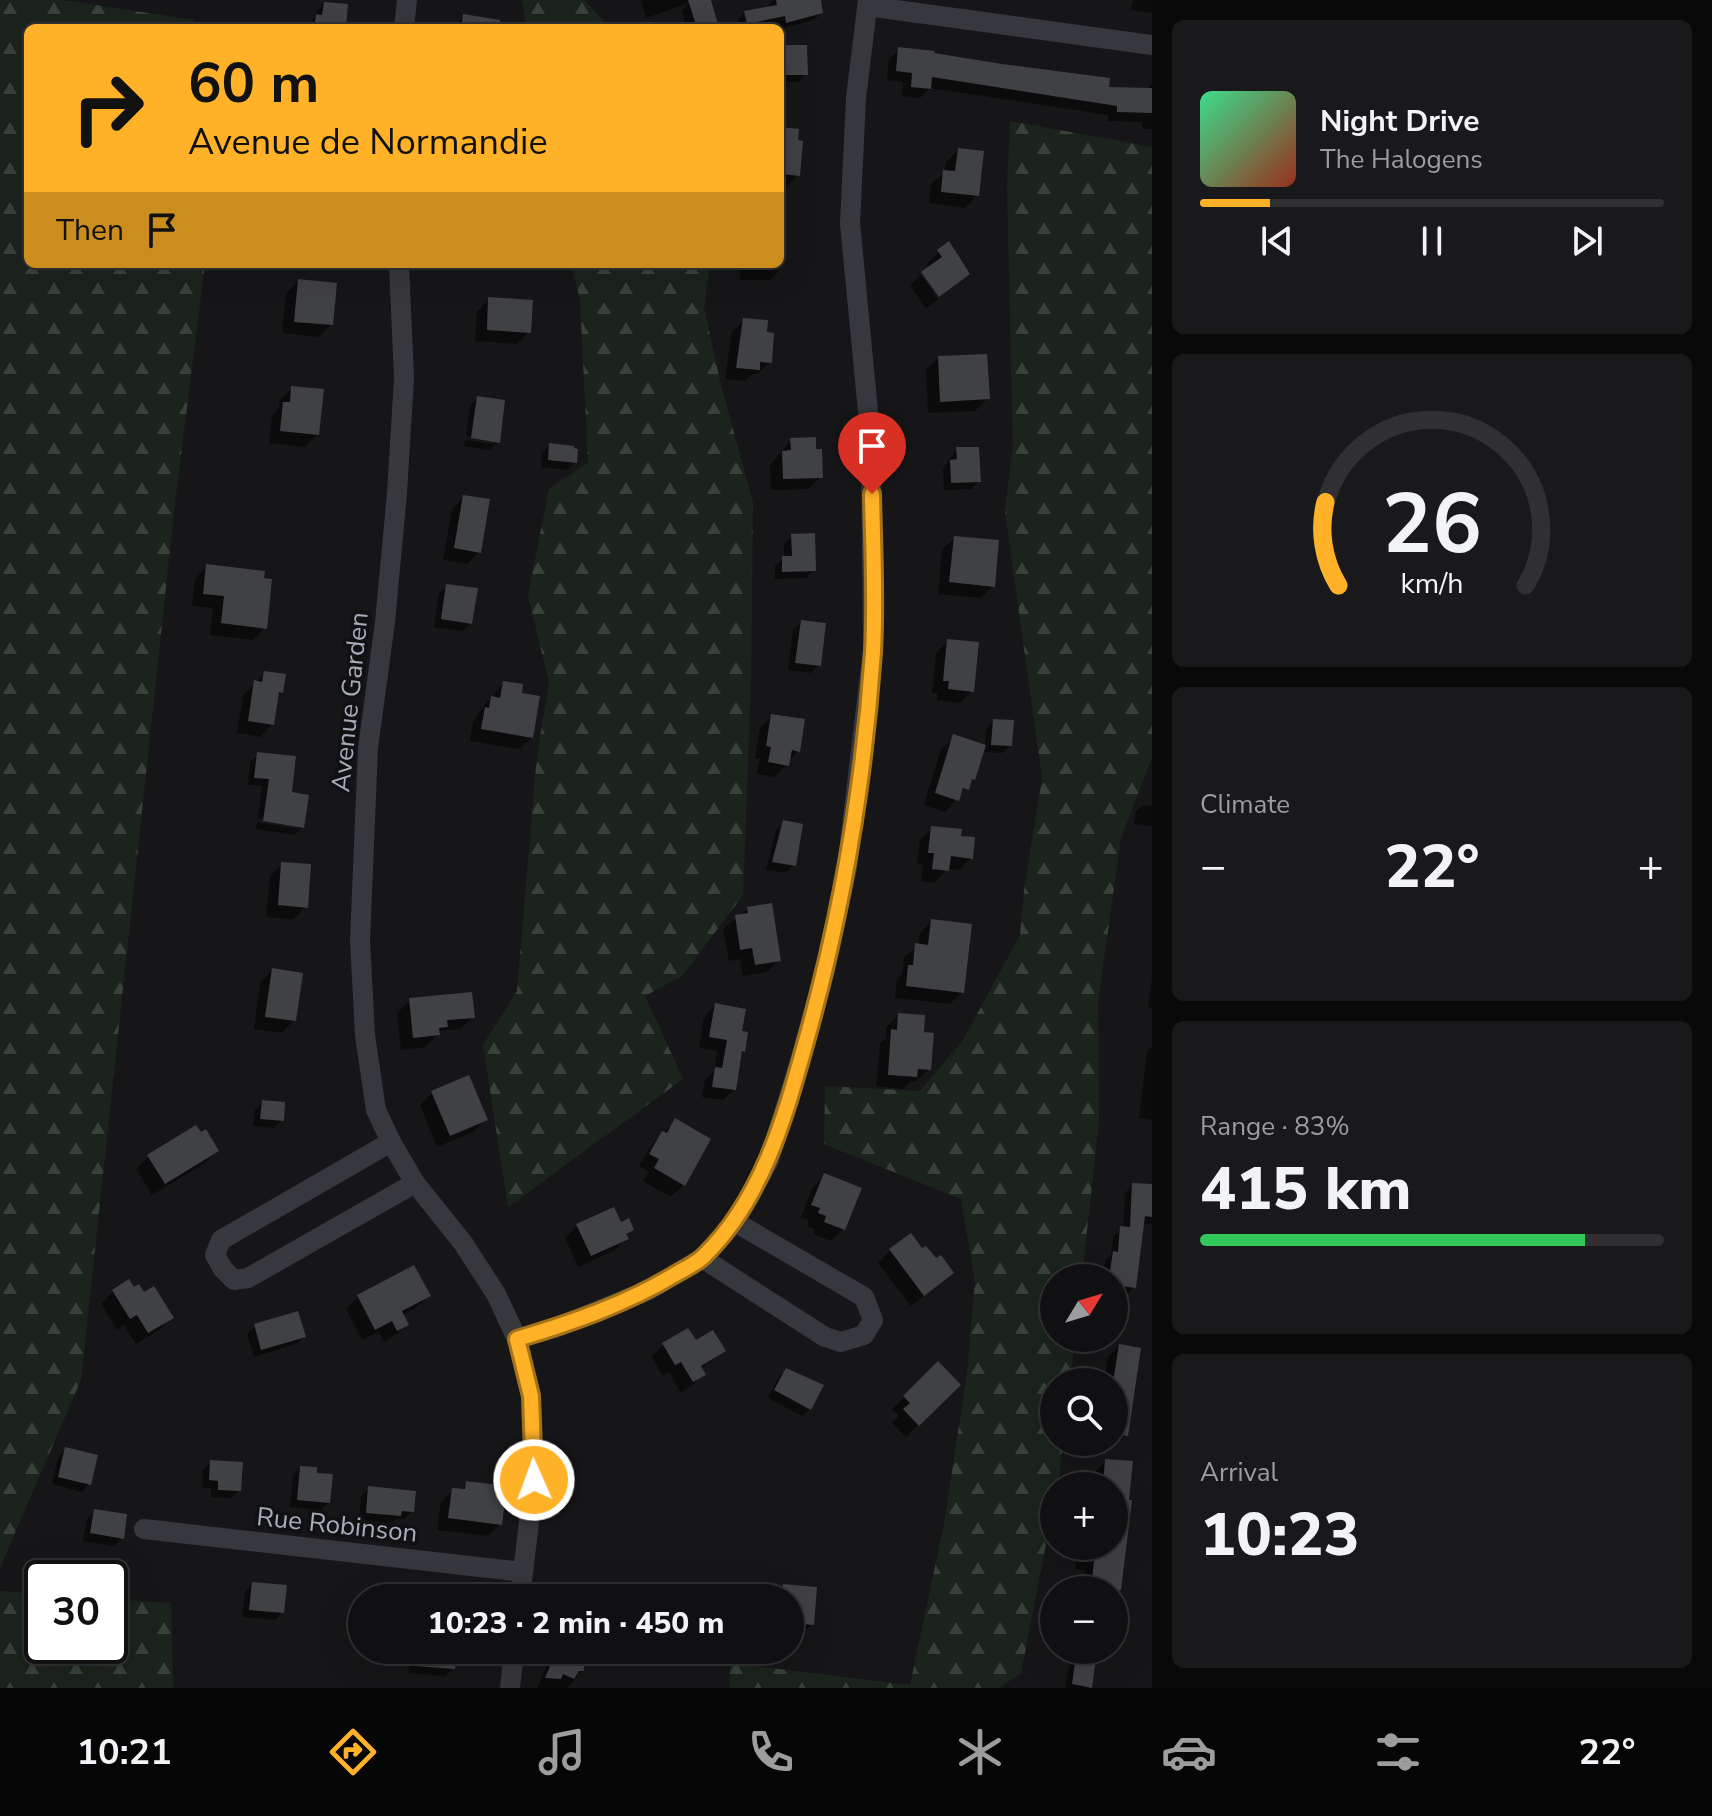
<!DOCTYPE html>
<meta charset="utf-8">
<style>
:root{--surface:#101012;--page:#19191b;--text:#f1f3f6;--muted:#9c9d9f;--line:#303032;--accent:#ffb127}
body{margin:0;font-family:"Nunito Sans",sans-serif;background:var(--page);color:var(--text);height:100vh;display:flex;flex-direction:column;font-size:30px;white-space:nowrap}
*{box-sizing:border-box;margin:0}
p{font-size:26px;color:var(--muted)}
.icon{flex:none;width:44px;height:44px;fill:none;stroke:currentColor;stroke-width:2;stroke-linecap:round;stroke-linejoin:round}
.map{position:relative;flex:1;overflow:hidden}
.drawer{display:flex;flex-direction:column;gap:20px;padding:20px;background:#09090a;width:560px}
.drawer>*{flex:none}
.hud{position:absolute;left:24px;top:24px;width:760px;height:244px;border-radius:12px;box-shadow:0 8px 32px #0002,0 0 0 2px var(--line);background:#ffb127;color:#111;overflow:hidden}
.needle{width:52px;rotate:52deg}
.fabs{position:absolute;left:1040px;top:1264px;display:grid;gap:16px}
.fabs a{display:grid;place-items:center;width:88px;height:88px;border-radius:50%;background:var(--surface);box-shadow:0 8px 32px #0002,0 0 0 2px var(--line);font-size:40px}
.speed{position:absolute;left:24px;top:1560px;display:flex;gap:16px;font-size:40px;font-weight:700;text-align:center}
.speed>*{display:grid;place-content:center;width:104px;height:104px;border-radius:50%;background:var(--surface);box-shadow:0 8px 32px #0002,0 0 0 2px var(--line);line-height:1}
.speed .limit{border:4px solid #111;border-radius:12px;background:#fff;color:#111}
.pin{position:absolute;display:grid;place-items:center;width:68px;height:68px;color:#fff;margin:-82px -34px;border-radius:50% 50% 50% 0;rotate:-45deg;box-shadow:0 0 8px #0007}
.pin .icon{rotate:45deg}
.me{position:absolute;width:88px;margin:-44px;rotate:358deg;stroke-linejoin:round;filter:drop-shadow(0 0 6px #0008)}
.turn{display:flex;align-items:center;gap:28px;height:168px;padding:0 32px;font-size:36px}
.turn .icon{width:104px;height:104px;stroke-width:2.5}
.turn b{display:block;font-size:56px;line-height:68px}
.then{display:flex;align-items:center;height:76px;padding:0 32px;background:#0003;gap:16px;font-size:30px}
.big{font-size:60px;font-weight:800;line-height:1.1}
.drawer .tile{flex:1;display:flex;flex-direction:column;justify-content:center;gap:12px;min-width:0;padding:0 28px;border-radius:12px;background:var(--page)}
.drawer .dial{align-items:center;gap:0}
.dial svg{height:208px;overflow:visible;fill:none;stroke:var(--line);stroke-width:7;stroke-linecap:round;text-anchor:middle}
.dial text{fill:var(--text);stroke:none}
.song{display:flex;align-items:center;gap:24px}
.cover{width:96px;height:96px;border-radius:12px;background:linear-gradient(135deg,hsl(150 70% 55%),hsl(10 70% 35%))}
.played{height:8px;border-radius:4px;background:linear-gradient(90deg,var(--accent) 15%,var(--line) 15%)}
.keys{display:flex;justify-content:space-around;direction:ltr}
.heat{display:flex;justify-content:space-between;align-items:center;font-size:44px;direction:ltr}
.charge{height:12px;border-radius:6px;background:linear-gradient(90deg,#34c759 83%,var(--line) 0)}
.trip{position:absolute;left:348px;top:1584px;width:456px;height:80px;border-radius:40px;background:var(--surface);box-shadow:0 8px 32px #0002,0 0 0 2px var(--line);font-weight:800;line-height:80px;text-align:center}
.menu{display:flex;height:128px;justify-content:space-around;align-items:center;background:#060607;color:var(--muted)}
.menu .icon{width:56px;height:56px}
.menu .on{color:var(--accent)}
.menu b{font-size:36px;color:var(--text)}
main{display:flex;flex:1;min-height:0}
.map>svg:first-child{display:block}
.forest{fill:url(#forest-firs)}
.shadow{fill:#0007}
.building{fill:#404145}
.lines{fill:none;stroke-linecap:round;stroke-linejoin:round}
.street{stroke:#36383d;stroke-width:20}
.route-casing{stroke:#a67319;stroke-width:20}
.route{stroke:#ffb127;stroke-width:14}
.labels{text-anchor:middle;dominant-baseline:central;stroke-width:7;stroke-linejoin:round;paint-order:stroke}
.street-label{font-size:26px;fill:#a6adb9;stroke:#111113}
</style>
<main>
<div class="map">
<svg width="1152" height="1688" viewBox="0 0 1152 1688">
<defs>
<pattern id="forest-firs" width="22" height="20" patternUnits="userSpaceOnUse" patternTransform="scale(2)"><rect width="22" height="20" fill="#1b241c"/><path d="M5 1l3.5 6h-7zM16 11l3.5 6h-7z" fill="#39413b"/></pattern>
</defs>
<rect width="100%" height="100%" fill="#161618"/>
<g class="forest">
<path d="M0 0H63L194 20 195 28H28V264H205L175 503 81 1380 0 1568Z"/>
<path d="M522 0H584L610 28H527Z"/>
<path d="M1010 121 1152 147V757L1121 838 1098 1002 1099 1120 1082 1278H1054V1338H1075L1070 1382H1054V1442H1063L1058 1484 1054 1486V1503L1021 1673 999 1688H729L730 1663 910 1685 944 1524 967 1373 975 1281 961 1199 824 1144 825 1086 920 1091 963 1040 1020 935 1024 890 1042 778 1005 511 1013 444 1007 188Z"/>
<path d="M571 264H710L704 307 720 381 753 503 751 683 743 895 682 976 645 996 683 1079 508 1207 483 1045 517 991 537 756 549 683 528 595 549 489 588 463 580 300Z"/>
<path d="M0 1591 42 1594V1646H110V1599L171 1603 173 1688H0Z"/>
</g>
<g class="shadow">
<path d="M641 0H689L685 5 700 0H708L717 28H687L682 11 689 3 646 18Z"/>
<path d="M774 0H819L821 13 814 20 780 29 778 22 739 28 738 20 745 12 769 8V5Z"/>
<path d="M1133 0H1152V13L1131 10Z"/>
<path d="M324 4 344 28H308L317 12Z"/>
<path d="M464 16 510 24V28H452Z"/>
<path d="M785 47 806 74 798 82H780V52Z"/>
<path d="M899 49 1106 89 1146 90 1152 84V129H1142V122L1108 121V115L930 88 920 98 902 96 903 82 887 80 889 59Z"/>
<path d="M780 129 798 175 785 188 780 187Z"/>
<path d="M958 150 977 195 965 208 929 203 931 184 945 172 946 162Z"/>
<path d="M948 244 968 274 941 296 924 272 929 268 926 264Z"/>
<path d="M744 264H778V272L770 280H740V269Z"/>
<path d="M921 275 938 299 926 308 910 285Z"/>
<path d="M298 281 331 324 319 337 282 333 286 294Z"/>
<path d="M489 299 529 332 517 344 475 341 477 312Z"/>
<path d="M744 320 770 362 758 374H753L745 381 725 379 732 332Z"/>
<path d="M938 358 988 398 975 411 928 413 926 370Z"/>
<path d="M292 388 317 434 305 447 269 443 272 416 279 408 280 400Z"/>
<path d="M478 398 498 442 490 450 464 446 465 440 494 444V440L466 436 470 406Z"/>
<path d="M791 440 821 477 808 489 771 490 770 465Z"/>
<path d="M550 445 575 462 567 470 541 467 542 453Z"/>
<path d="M957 449 979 482 971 489 944 490 943 469Z"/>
<path d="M464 497 479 552 467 564 443 560 452 509Z"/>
<path d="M792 536 814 570 806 578 775 579V566L784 558V544Z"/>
<path d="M954 538 993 586 981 598 938 594 942 550Z"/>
<path d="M207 566 265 628 253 640 210 635 213 608 192 606 195 579Z"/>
<path d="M447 586 471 623 463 631 434 627 439 594Z"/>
<path d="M801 622 819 665 811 673 788 670 793 630Z"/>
<path d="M948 641 972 691 960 703 937 700V693H932L936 653Z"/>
<path d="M265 673 281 692 277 696 272 724 260 737 237 733 243 695Z"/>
<path d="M503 683 520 694 532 737 519 749 470 741 473 722 480 711Z"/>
<path d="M772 716 798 751 775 777 757 774 760 759 755 758 760 728Z"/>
<path d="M994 721 1010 746 1002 753 982 752 973 779 945 812 924 805 941 749 954 737 985 747 986 729Z"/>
<path d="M258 754 290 794 302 827 294 835 256 829 257 822 298 829V825L258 818 262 786 248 785 250 762Z"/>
<path d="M1143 805 1152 806V826L1134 824 1135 813Z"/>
<path d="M784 822 794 865 786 873 766 870 776 830Z"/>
<path d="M932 828 959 837 971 858 959 870 947 869 935 883 921 881 923 865 917 864 920 840Z"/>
<path d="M282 864 306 907 293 919 266 917 270 876Z"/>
<path d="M748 909 779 960 767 972 743 976 740 959 729 961 723 929Z"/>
<path d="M932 921 962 992 950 1004 895 998 897 979 902 974 904 957 918 946 920 933Z"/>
<path d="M272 970 294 1020 282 1033 254 1029 260 983Z"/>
<path d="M1152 978V1008H1148Z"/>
<path d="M410 1000 473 1017 460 1029 441 1031 426 1047 401 1050 397 1013Z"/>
<path d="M715 1005 740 1032 743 1051 739 1054 735 1089 723 1100 702 1097 705 1080 714 1072 717 1051 699 1048 704 1017Z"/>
<path d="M899 1015 922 1034 929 1069 916 1081H911L903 1089 876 1086 880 1044 886 1038V1027Z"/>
<path d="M1152 1046V1120L1139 1118 1147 1052Z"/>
<path d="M432 1093 485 1120 473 1132 437 1147 420 1105Z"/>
<path d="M263 1102 282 1120 274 1128 253 1126 255 1110Z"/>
<path d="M676 1121 683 1185 671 1197 643 1181 649 1172 639 1166 651 1146Z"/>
<path d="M217 1151 205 1163 152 1195 136 1169 148 1157Z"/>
<path d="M825 1175 843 1229 831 1241 813 1234 815 1229 807 1226 809 1220 801 1217 813 1187Z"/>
<path d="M1133 1185 1152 1186V1224H1142L1134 1287 1126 1295 1114 1293V1278H1103L1105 1261 1111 1255 1113 1236 1123 1228 1125 1193Z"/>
<path d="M620 1225 631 1230 625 1236 626 1238 614 1251 578 1267 565 1238 577 1226Z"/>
<path d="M890 1250 922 1251 952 1273 911 1306 878 1263Z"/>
<path d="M128 1282 133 1290 143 1294 171 1318 159 1330 136 1344 124 1325 117 1330 101 1304 113 1291Z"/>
<path d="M428 1296 416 1308 402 1315 407 1324 394 1336 384 1342 379 1332 362 1340 346 1309 358 1297Z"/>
<path d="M255 1326 304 1336 296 1344 254 1357 247 1334Z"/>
<path d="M695 1343 724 1351 701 1369 704 1374 691 1386 681 1393 669 1372 663 1376 651 1357 663 1345Z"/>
<path d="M1119 1346 1126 1435 1115 1446 1091 1442H1114V1382H1104L1108 1357Z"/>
<path d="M938 1364 958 1385 906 1437 892 1423 899 1416 892 1409Z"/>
<path d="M786 1370 810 1409 802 1416 768 1398 778 1378Z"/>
<path d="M66 1449 89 1484 82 1492 52 1484 58 1457Z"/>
<path d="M1106 1461 1127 1502H1129L1118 1598 1114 1602V1590H1083L1085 1570 1075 1569 1076 1554 1084 1546H1114V1486H1095L1096 1471Z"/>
<path d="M211 1462 239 1491 231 1498 211 1497V1488H202L203 1470Z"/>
<path d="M300 1468 329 1502 321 1510 290 1507 293 1475Z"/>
<path d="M467 1483 500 1524 488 1536 437 1530 441 1502 453 1490H460Z"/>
<path d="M369 1488 412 1512 404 1519H396L392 1523 359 1520 361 1496Z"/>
<path d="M95 1511 122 1538 114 1546 83 1541 87 1519Z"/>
<path d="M55 1560 83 1578H42L47 1568Z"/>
<path d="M252 1584 282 1612 275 1620 242 1617 245 1592Z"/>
<path d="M784 1586 812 1624 800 1636H790V1598H772Z"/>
<path d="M1114 1629 1122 1630 1120 1648 1112 1656 1091 1654V1650H1114Z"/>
<path d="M417 1650 437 1652 477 1650 472 1655 454 1654 453 1668 445 1676 408 1673 410 1658Z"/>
<path d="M551 1650H583L582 1670 568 1688H537L551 1656Z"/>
<path d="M1077 1658 1090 1687 1089 1688H1065L1069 1666Z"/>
</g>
<g class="building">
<path d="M688 0H711L719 28H697Z"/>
<path d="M776 0H821L823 13 786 23 785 16 747 24 744 11 777 5Z"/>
<path d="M324 2 348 4 346 28H314L316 14 322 15Z"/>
<path d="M463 14 500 20V28H461Z"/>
<path d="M784 45H807L808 75H784Z"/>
<path d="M898 47 935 51 934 53 1002 64 1110 78 1109 87 1152 88V113L1117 112V106L932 77 931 89 911 87 912 73 896 71Z"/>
<path d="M780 127 799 129 798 140 803 141 800 176 780 174Z"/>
<path d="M958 148 984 151 979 196 941 192 943 170 955 171Z"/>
<path d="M949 241 970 274 939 297 921 272 942 257 937 250Z"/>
<path d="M298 279 337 283 333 325 294 322Z"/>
<path d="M488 297 533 300 531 333 487 330Z"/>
<path d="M743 318 768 320 767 332 774 333 772 363 760 362V370L736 368Z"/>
<path d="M987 354 990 399 940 402 938 356Z"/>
<path d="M291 386 324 389 319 435 280 431 283 402H290Z"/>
<path d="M477 396 505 400 500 443 471 438Z"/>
<path d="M816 437V449H822L823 478 783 479 782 451 791 450 790 438Z"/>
<path d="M549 443 574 446V448L578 449 577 463 548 460Z"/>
<path d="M956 447H979L981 482 951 483 950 460 957 459Z"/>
<path d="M463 495 490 499 481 553 454 548Z"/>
<path d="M815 533 816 571 782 572V556H792L791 534Z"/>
<path d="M954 536 999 540 995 587 949 582Z"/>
<path d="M206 564 265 571 264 578 272 579 267 629 221 623 224 596 203 594Z"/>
<path d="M446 584 478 588 472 624 441 619Z"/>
<path d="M801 620 826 623 821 666 795 663Z"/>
<path d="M947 639 979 642 974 692 948 689 949 681H943Z"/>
<path d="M264 671 286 674 283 693 279 692 274 725 248 721 254 680 262 682Z"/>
<path d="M503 681 523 684 522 693 540 696 533 738 481 729 485 707 489 708 491 696 500 698Z"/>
<path d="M771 714 805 719 800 752 792 750 789 766 768 762 771 747 766 746Z"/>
<path d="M993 719 1014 720 1012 746 991 745Z"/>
<path d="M953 734 986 745 975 780 972 779 969 790 963 788 959 801 935 793Z"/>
<path d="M257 752 296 756 292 792 309 795 304 828 263 821 269 779 254 778Z"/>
<path d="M783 820 803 824 796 866 772 862Z"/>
<path d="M931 826 962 829 961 836 975 837 973 859 951 856 949 871 932 869 934 853H928Z"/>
<path d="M281 862 311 864 308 908 278 905Z"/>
<path d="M772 903 781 961 755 965 752 948 740 950 735 915 748 913 747 907Z"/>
<path d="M931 919 972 924 964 993 906 986 908 965H913L915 943 928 945Z"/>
<path d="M272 968 303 973 296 1021 265 1017Z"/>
<path d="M472 992 475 1018 447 1020 448 1027 439 1028 440 1035 413 1038 409 998Z"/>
<path d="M715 1003 746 1009 742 1031 748 1032 745 1052 742 1051 736 1090 712 1087 715 1067 722 1068 727 1040 709 1037Z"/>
<path d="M898 1013 925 1015 924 1032 934 1033 931 1070 918 1069 917 1077 888 1075 891 1029 897 1030Z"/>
<path d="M469 1075 488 1120 450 1136 431 1091Z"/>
<path d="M262 1100 285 1102 284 1121 260 1119Z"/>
<path d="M675 1118 711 1139 685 1186 654 1168 659 1159 649 1154 662 1131 667 1133Z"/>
<path d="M196 1125 201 1132 206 1129 219 1151 165 1184 147 1155Z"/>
<path d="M824 1173 862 1188 845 1230 824 1222 826 1216 818 1213 820 1208 811 1205Z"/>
<path d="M1132 1183 1152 1184V1217L1145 1216 1136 1288 1114 1285V1278H1109L1113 1251 1118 1252 1120 1226 1130 1227Z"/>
<path d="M614 1207 621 1222 629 1218 634 1230 626 1234 629 1239 591 1256 576 1224Z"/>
<path d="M911 1233 922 1248 926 1246 936 1258 941 1255 954 1273 924 1296 889 1249Z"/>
<path d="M414 1265 431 1296 402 1311 409 1325 397 1331 392 1321 375 1330 357 1295Z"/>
<path d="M129 1279 134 1287 139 1284 144 1292 154 1286 174 1318 148 1333 137 1315 130 1319 112 1290Z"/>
<path d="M298 1311 306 1337 261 1350 254 1324Z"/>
<path d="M688 1328 696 1340 713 1330 726 1351 701 1366 706 1375 693 1382 681 1362 675 1365 662 1343Z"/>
<path d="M1119 1344 1141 1348 1128 1436 1114 1434 1113 1382Z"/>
<path d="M938 1361 961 1385 919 1426 903 1409 910 1403 903 1396Z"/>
<path d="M786 1368 824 1385 811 1410 774 1390Z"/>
<path d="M65 1447 98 1455 91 1485 58 1477Z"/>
<path d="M1105 1459 1133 1461 1129 1500H1132L1121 1590H1091L1094 1561 1084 1560 1085 1546H1114V1486H1103Z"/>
<path d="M210 1460 243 1462 241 1491 218 1490V1481L209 1480Z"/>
<path d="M300 1466 317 1467V1473L333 1474 330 1503 297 1500Z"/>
<path d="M466 1481 507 1486 502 1525 448 1518 452 1488 465 1489Z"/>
<path d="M368 1486 416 1491 414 1512 402 1511 401 1516 366 1513Z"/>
<path d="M94 1509 127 1514 124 1539 90 1533Z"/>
<path d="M54 1558 99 1578H45Z"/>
<path d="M252 1582 287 1585 284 1613 249 1610Z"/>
<path d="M783 1584 817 1587 814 1625 790 1623V1598H782Z"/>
<path d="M417 1650 456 1651 455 1669 415 1666Z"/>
<path d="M557 1650H585L584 1671H579L574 1679 563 1674 561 1679 545 1678Z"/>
<path d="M1076 1656 1096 1659 1092 1688 1072 1684Z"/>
</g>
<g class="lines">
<g class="street">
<path d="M867 6 1152 45"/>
<path d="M404 28 407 0"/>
<path d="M399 264 404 378 397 493 385 622 368 748 360 941 365 1035 376 1110 391 1142 415 1183 463 1243 496 1294 517 1339 531 1396 534 1480 520 1598"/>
<path d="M391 1142 221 1240 215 1255 223 1269 234 1280 248 1278 415 1183"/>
<path d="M702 1258 825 1337 841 1342 864 1335 873 1320 864 1297 735 1222"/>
<path d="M517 1339 555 1328 649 1290 702 1258 735 1222 769 1160 799 1065 825 970 847 868 873 650 871 443 850 223 856 98 868 0"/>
<path d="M144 1529 523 1572"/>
<path d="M510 1688 514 1650"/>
</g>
</g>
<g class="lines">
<g class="route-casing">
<path id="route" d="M534 1480 531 1396 517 1339C571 1323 626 1304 674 1275 684 1269 696 1264 704 1256 762 1199 784 1120 805 1045 841 917 864 785 873 652 876 600 873 546 872 494"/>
</g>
<use href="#route" class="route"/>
</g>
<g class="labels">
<g class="street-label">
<text transform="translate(350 702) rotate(-84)">Avenue Garden</text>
<text transform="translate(337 1525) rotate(6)">Rue Robinson</text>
</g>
</g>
</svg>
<div class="fabs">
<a><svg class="needle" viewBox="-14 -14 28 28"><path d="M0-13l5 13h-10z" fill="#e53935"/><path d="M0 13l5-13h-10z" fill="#9c9d9f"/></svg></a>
<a><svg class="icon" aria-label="search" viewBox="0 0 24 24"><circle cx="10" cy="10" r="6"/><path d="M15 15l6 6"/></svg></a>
<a>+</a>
<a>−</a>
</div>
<div class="speed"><div class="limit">30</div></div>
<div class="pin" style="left:872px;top:494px;background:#d93025"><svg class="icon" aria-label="arrive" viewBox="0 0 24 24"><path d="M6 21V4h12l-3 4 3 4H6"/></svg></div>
<svg class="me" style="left:534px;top:1480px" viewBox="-20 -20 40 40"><circle r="17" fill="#ffb127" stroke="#fff" stroke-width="3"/><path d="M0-11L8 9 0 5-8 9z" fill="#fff"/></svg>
<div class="trip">10:23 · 2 min · 450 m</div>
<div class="hud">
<div class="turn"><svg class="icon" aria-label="right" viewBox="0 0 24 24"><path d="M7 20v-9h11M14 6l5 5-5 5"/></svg><div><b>60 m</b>Avenue de Normandie</div></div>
<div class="then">Then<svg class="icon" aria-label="arrive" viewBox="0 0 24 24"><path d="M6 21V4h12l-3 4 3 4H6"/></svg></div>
</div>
</div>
<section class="drawer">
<div class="tile">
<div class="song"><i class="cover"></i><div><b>Night Drive</b><p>The Halogens</p></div></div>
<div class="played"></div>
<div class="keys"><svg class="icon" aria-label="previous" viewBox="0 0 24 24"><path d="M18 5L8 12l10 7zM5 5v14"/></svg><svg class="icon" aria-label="pause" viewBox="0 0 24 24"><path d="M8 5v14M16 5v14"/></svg><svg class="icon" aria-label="next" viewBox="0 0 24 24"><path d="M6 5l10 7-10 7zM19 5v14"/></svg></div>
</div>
<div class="tile dial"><svg viewBox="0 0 100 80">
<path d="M14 69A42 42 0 1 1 86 69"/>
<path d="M14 69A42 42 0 0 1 9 37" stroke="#ffb127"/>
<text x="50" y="56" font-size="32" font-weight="700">26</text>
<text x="50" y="72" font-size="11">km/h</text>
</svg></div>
<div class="tile"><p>Climate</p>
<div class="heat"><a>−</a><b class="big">22°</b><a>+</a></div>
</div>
<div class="tile"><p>Range · 83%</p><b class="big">415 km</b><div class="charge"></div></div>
<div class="tile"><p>Arrival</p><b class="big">10:23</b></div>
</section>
</main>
<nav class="menu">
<b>10:21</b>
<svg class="icon on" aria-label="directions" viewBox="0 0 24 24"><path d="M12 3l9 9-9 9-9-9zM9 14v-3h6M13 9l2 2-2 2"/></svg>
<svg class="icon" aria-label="music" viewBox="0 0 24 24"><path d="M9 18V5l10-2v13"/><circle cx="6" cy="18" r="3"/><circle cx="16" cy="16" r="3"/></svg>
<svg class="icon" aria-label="phone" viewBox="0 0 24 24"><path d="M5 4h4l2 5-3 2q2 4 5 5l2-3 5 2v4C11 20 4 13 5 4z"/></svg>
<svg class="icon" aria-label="climate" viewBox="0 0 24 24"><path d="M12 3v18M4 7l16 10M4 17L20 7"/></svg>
<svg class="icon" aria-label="car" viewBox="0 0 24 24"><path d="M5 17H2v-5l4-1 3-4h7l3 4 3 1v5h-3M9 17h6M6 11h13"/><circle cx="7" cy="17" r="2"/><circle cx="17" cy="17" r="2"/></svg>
<svg class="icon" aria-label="filters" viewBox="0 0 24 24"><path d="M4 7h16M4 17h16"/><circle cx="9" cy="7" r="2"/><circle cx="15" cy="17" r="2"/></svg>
<b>22°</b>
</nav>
